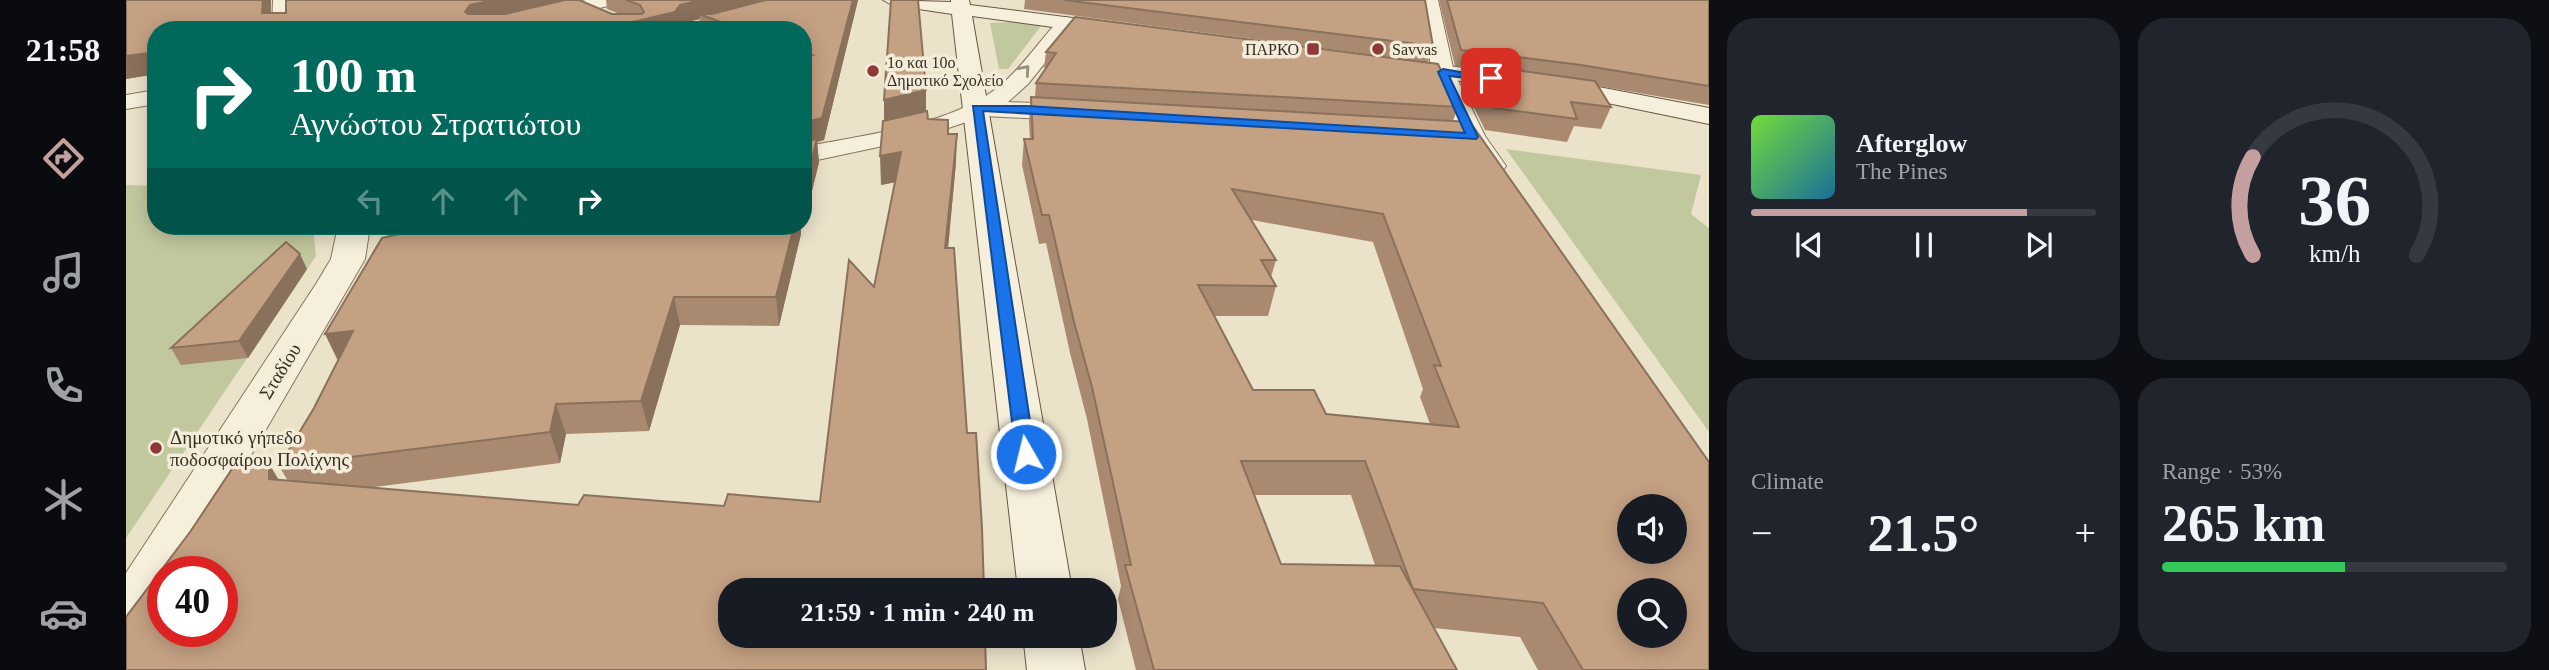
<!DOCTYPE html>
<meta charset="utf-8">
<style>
:root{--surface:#171b24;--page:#20242c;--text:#f1f3f6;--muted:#9ea1a6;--line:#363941;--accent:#c59fa0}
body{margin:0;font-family:Georgia,serif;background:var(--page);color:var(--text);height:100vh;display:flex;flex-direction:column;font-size:26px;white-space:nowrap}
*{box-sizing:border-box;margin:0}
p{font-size:23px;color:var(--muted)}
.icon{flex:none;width:38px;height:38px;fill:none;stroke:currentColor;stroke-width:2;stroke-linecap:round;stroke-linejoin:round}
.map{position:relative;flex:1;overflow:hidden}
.side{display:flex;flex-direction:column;gap:18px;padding:18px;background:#0d0f14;width:840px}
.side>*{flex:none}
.hud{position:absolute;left:21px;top:21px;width:665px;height:214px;border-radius:28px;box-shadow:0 4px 18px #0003;background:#00695c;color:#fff;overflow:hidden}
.buttons{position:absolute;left:1491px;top:494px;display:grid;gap:14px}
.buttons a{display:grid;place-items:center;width:70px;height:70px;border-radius:50%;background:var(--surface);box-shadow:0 4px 18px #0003;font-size:35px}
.speed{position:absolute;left:21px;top:556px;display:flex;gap:14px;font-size:35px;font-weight:700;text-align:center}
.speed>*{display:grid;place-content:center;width:91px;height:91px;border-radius:50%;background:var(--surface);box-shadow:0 4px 18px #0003;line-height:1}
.speed .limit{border:10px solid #d22;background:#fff;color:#111}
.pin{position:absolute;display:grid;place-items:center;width:60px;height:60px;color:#fff;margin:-30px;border-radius:14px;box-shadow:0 4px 10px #0006}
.me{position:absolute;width:77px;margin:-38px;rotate:352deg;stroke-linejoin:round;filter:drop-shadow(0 0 5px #0008)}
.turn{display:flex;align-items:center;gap:24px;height:147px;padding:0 28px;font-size:32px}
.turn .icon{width:91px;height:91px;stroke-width:2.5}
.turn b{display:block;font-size:49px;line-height:60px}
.lanes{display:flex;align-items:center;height:66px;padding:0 28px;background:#0003;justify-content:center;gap:35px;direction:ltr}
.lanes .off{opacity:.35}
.big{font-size:52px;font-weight:600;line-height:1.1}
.side .tile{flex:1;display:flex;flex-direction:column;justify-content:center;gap:10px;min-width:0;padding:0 24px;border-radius:28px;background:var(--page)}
.side .dial{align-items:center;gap:0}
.dial svg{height:182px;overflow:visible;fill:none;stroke:var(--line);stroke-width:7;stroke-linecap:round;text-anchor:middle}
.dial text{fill:var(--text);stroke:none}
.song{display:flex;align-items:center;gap:21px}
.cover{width:84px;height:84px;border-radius:10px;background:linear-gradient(135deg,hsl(100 70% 55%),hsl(200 70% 35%))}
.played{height:7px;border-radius:4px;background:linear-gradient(90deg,var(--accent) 80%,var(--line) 80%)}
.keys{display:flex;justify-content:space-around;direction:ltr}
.heat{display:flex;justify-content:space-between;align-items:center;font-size:38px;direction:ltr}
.charge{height:10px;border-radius:5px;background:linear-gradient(90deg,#34c759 53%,var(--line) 0)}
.side .tiles{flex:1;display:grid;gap:18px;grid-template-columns:repeat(2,1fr)}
.trip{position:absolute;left:592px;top:578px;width:399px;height:70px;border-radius:28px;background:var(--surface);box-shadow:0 4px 18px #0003;font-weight:600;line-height:70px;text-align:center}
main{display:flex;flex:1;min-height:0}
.menu{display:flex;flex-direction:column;width:126px;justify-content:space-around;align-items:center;background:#090b0e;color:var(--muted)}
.menu .icon{width:49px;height:49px}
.menu .current{color:var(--accent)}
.menu b{font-size:32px;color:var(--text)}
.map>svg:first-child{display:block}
.green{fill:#c2c89e}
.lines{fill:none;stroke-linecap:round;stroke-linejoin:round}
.street-casing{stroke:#857560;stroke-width:2}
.secondary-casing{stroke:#675643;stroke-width:2}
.street{fill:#f6efdc;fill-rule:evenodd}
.secondary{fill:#f6efdc;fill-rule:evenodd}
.wall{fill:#a98a71;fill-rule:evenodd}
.shaded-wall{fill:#8a715c}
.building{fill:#c5a183;stroke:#8a715c;stroke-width:2;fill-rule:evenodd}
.oneway{stroke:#968e7f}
.route{fill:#1a73e8;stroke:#114b97;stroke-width:2}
.poi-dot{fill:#8f3836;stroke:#f3ecd9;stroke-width:2.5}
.labels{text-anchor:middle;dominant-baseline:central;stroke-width:7;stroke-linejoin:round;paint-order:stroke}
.far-poi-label{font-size:16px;fill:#372d22;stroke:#f3ecd9;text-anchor:start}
.street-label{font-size:19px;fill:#372d22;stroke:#f3ecd9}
.poi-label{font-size:19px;fill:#372d22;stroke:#f3ecd9;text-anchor:start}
</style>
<main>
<nav class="menu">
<b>21:58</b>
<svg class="icon current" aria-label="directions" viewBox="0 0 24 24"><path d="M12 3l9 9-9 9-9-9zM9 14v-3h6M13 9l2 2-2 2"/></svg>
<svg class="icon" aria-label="music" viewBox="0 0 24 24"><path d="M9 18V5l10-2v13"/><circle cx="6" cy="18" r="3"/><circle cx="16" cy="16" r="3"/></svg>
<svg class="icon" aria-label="phone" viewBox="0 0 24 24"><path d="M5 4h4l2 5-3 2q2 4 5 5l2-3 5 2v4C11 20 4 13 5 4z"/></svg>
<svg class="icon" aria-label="climate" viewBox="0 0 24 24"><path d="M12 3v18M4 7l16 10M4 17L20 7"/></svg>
<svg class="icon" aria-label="car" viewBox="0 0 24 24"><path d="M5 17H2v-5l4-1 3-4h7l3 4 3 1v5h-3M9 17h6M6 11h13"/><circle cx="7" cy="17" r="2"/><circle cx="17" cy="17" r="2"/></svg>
</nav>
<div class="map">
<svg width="1583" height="670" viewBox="0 0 1583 670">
<rect width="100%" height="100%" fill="#ebe2ca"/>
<g class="green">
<path d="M890 22 915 26 882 69H873L864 23Z"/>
<path d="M1380 149 1575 175 1565 214 1583 228V432Z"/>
<path d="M0 185 30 186V226H187L190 256 0 538Z"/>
</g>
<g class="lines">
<g class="street-casing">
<g id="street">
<path d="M147 0H165L166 30H146Z"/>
<path d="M460 0H493L490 4 383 30H347L350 26Z"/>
<path d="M655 0H685L682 4 588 30H554L557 26Z"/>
<path d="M1294 0H1312L1328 72 1359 136 1380 166 1376 172 1366 174 1356 172 1333 137 1306 72Z"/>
<path d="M941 17 951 23 902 84 882 102 957 105 966 108 970 113 966 118 957 121 858 116 790 139 677 163V147C738 135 829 125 876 84 898 65 914 40 934 19Z"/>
<path d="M30 90V104L0 109V95Z"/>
<path d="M212 226H244L239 259 57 572H37V607L20 636 0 643V573L190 284 205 259Z"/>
</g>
</g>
<g class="secondary-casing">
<g id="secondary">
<path d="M757 0 825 2V0H843L844 5 993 24 1000 26 1003 30 1000 34 993 36 846 16 946 590H892L826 14 766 5Z"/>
<path d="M1265 58 1462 85 1583 108V124L1462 99 1257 70 1254 65 1257 60Z"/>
<path d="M897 635H953L959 670H901Z"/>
</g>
</g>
<use href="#street" class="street"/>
<use href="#secondary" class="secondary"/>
</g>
<g class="wall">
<path d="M0 0H145V13L494 14 481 9 480 0H732L698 140 691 142 693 162 684 199 677 201V30H575L574 19 556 23 30 30V74L0 79Z"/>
<path d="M899 0H1299L1307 46 1302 62 898 9Z"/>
<path d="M1313 0H1583V105L1472 86 1485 107 1475 129 1448 126 1441 142 1359 130 1337 85 1343 68 1329 66Z"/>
<path d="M920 52 1332 107 1327 121 1583 670H1412L1394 637 1308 628 1331 670H1010L992 599 995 586 961 419 944 353 920 243 913 244 896 165 898 139H904L903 121 905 97 909 98 910 83 920 68H918ZM1126 220 1247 242 1297 389 1294 397 1304 424 1200 414 1127 390 1088 316H1142L1150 286 1145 277 1150 260ZM1128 495H1225L1249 565 1155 564Z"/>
<path d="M758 100 800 111 802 119 822 134 830 162 822 248 841 433 856 528 0 670 143 464 153 480 162 481 153 466 308 226H675V234L653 326 554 325 523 431 440 434 434 463 241 488 452 505 598 506 694 502 748 287 769 182 755 185 758 121Z"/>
<path d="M181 269 122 358 55 365 45 348Z"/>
</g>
<g class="shaded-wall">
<path d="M137 0H145L144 30 136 13Z"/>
<path d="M368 0H439L349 23 339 12 344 5Z"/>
<path d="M575 0H645L581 17 573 14 574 19 556 23 552 30H473Z"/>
<path d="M727 0H732L698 140 691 142 693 162 684 199 677 201V123Z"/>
<path d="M30 52V74L0 79V56Z"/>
<path d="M800 90V119L758 129V100Z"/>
<path d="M831 134 830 162 819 280V248Z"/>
<path d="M775 152V181L755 185 754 156Z"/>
<path d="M668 226H675V234L653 326 650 297Z"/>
<path d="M174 254 181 269 122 358 113 341Z"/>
<path d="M548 297 554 325 523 431 515 401Z"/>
<path d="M227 331 213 363 199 334Z"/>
<path d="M430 404 440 434 434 463 424 432Z"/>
<path d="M143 464 165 501 143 479Z"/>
</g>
<g class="building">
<path d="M0 0H137L136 13H160V0H368L344 5 339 12 342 14H379L439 0H453L486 14H516L518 12 514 5 500 0H575L554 5 549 12 473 30H30V52L0 56Z"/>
<path d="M640 0H727L696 118 677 123V57L686 55 677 52V30H616L573 14H586Z"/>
<path d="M765 0H792L800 90 758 100Z"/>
<path d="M938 0H1299L1307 46Z"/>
<path d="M1321 0H1583V86L1455 65 1335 50Z"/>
<path d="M949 17 1312 64 1332 107 910 83 930 53 920 52Z"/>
<path d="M1345 64 1469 81 1485 107 1445 102 1451 119 1367 108Z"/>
<path d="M905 97 1344 122 1583 462V670H1457L1417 603 1287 589 1239 461H1115L1155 564 1274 566 1331 670H1028L999 565H1005L966 387 948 322 923 215H916L898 139H907ZM1106 189 1257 214 1315 366 1308 365 1333 427 1200 414 1188 390H1127L1072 285 1150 286 1135 260H1150ZM1503 506H1549V551H1503ZM1503 590H1549V635H1503Z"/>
<path d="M801 111 802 119 822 120V134H831L819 248H828L841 433H850L856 528 858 590H604V635H859L860 670H0V617L64 532 106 469 143 464V479L452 505 458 495 598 506 602 494 694 502 723 260 748 287 775 152 754 156 757 121ZM37 572H96V632H37Z"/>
<path d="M691 139 682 175H677V141Z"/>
<path d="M308 226H668L650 297H548L515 401 430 404 424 432 153 466 188 408 227 331 199 334 256 238Z"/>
<path d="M160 242 174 254 113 341 45 348Z"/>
</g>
<defs><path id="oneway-chevron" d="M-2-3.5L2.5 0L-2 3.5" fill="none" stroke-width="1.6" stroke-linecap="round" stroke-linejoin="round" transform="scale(1.75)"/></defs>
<use class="oneway" href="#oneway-chevron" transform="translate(899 70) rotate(-49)"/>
<path class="route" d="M1317 69 1369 78 1365 81 1323 76 1352 137 1350 139 857 111 909 454 906 459H893L890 454 847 106H901L1339 133 1312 72Z"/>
<g class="poi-dot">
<rect x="1180" y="42" width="14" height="14" rx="3.5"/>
<circle cx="1252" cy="49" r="7"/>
<circle cx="747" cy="71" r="7"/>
<circle cx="30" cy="448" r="7"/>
</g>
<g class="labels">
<g class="far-poi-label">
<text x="1173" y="49" text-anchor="end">ΠΑΡΚΟ</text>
<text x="1266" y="49">Savvas</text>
<text x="761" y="62">1ο και 10ο<tspan x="761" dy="18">Δημοτικό Σχολείο</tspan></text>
</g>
<g class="street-label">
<text transform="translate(154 371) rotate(-58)">Σταδίου</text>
</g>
<g class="poi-label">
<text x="44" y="437">Δημοτικό γήπεδο<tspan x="44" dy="22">ποδοσφαίρου Πολίχνης</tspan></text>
</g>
</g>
</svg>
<div class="buttons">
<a><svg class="icon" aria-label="sound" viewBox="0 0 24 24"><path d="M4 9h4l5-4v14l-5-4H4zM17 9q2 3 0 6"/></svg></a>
<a><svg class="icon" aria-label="search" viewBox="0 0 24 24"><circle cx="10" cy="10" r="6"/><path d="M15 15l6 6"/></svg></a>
</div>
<div class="speed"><div class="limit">40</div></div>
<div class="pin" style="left:1365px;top:78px;background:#d93025"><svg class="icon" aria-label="arrive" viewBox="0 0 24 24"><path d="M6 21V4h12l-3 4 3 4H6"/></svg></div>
<svg class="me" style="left:900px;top:454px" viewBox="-20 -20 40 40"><circle r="17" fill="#1a73e8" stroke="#fff" stroke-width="3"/><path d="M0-11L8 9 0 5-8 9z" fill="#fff"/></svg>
<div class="trip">21:59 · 1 min · 240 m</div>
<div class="hud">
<div class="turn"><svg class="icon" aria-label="right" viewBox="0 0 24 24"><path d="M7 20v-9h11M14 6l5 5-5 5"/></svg><div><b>100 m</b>Αγνώστου Στρατιώτου</div></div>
<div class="lanes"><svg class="icon off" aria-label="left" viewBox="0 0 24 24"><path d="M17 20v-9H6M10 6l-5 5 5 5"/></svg><svg class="icon off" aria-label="ahead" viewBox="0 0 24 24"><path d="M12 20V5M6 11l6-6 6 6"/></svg><svg class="icon off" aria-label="ahead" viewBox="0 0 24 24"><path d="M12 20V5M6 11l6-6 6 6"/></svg><svg class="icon" aria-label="right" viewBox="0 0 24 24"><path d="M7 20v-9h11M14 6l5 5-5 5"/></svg></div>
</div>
</div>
<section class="side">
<div class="tiles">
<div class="tile">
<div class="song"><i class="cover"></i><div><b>Afterglow</b><p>The Pines</p></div></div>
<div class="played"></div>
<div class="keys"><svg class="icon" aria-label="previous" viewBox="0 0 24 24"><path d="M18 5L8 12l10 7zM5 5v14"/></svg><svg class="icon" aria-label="pause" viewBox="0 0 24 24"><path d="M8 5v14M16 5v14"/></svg><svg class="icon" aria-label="next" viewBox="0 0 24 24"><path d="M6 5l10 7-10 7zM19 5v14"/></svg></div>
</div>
<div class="tile dial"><svg viewBox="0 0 100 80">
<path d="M14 69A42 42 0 1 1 86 69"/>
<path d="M14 69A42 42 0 0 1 14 26" stroke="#c59fa0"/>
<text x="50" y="56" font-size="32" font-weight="700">36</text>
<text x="50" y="72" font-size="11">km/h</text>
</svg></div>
<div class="tile"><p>Climate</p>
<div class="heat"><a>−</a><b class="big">21.5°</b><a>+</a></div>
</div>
<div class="tile"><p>Range · 53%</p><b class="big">265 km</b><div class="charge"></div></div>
</div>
</section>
</main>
